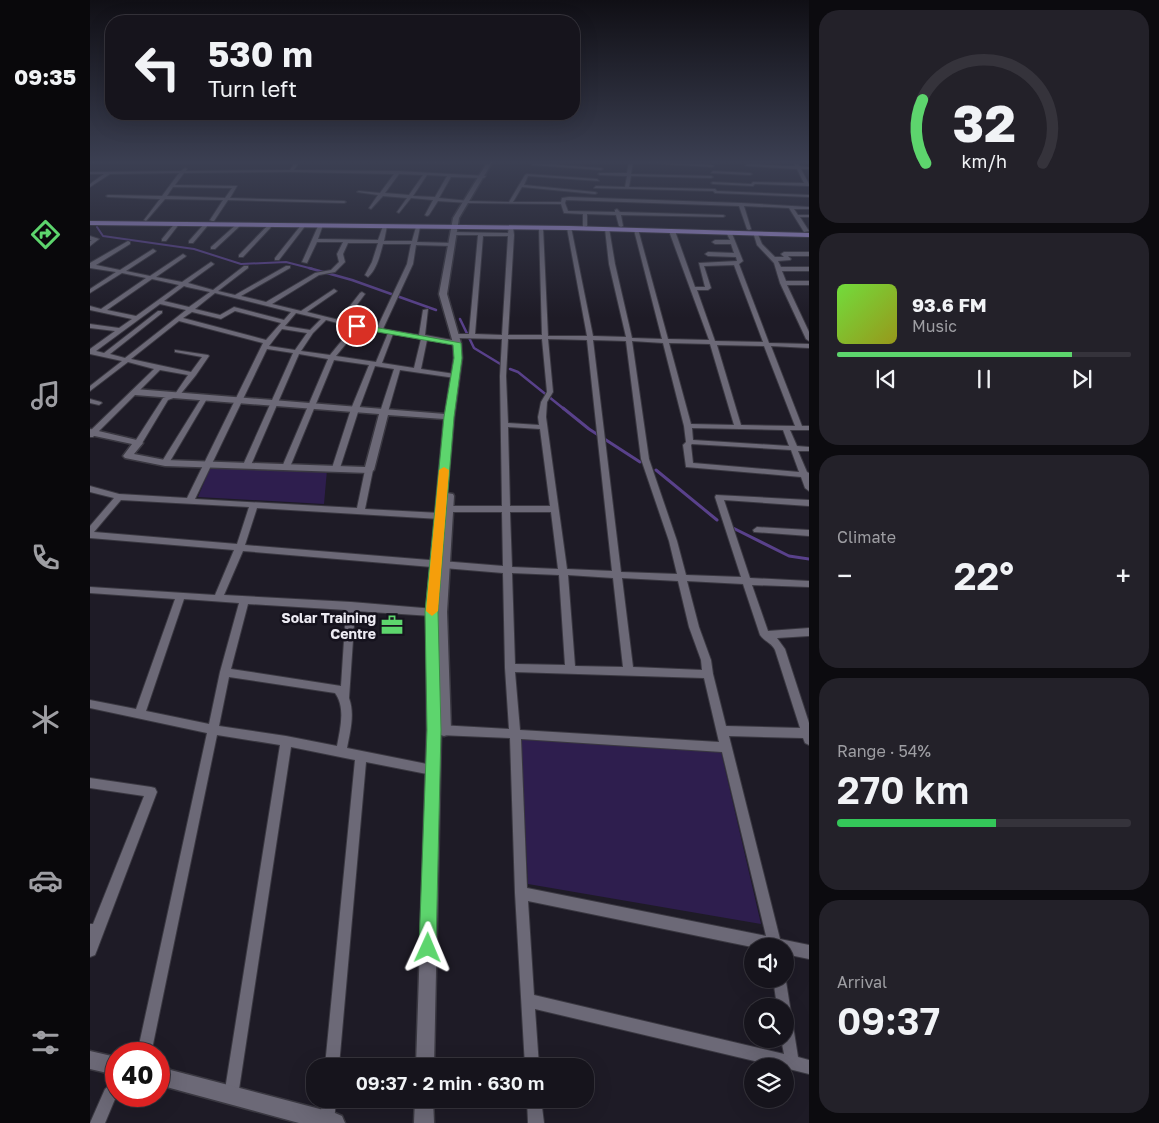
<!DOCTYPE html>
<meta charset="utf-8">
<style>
:root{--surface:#16141c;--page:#232129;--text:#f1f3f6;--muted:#9e9ea3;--line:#35333b;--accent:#5dd56d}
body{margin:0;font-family:"Golos Text",sans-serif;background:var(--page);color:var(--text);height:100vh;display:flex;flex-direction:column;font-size:19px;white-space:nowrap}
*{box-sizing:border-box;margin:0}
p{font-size:16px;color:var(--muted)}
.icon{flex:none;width:28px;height:28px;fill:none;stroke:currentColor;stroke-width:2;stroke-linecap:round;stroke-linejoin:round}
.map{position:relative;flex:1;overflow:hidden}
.details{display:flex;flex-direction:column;gap:10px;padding:10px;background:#0c0b0f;width:350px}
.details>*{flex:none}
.hud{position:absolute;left:15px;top:15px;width:475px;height:105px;border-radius:20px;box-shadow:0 5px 20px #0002,0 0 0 1px var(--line);background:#16141c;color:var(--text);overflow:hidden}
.tools{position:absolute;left:654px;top:938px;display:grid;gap:10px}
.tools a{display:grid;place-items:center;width:50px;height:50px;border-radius:50%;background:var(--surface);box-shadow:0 5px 20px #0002,0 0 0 1px var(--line);font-size:25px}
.speed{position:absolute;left:15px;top:1042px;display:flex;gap:10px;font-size:25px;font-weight:700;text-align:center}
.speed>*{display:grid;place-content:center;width:65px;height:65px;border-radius:50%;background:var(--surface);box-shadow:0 5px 20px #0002,0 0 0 1px var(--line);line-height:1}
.speed .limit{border:8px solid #d22;background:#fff;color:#111}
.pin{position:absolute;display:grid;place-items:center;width:42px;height:42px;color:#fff;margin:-21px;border:2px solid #fff;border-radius:50%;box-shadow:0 1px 5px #0007}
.me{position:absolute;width:55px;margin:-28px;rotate:1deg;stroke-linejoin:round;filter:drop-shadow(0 0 4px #0008)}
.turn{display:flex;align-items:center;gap:18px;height:105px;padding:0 20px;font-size:22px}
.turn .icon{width:65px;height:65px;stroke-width:2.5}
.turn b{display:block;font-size:35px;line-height:42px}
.big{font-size:38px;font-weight:600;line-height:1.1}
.details .widget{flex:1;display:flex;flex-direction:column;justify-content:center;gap:8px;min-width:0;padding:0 18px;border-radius:20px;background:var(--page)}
.details .dial{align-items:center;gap:0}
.dial svg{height:130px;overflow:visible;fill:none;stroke:var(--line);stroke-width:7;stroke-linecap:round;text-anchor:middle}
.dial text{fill:var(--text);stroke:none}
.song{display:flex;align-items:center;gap:15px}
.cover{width:60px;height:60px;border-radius:8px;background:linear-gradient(135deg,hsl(100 70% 55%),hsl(60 70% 35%))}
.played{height:5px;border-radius:2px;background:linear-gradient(90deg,var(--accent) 80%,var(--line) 80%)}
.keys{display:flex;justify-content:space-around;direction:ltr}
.heat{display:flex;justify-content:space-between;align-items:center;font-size:28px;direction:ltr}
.charge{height:8px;border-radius:4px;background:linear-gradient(90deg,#34c759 54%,var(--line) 0)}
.trip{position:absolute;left:216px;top:1058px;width:288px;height:50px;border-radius:20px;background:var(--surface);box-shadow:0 5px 20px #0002,0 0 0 1px var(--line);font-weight:600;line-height:50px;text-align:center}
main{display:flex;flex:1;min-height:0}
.tabs{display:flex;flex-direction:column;width:90px;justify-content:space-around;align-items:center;background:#09080b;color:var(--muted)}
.tabs .icon{width:35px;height:35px}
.tabs .active{color:var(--accent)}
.tabs b{font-size:22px;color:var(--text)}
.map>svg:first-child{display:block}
.green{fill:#2e1e4e}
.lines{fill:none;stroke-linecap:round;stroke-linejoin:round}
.stream-far2{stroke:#59418b;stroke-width:2}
.stream-far1{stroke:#59418b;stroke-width:2.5}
.stream{stroke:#59418b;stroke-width:3}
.minor-casing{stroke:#3a3841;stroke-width:2}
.tertiary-casing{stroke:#3a3841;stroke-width:3}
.trunk-casing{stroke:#3a3841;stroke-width:2}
.minor{fill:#6c6977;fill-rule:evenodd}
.tertiary{fill:#6c6977;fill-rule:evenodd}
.trunk{fill:#aa95df;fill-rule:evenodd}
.route{fill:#5dd56d;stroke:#3c8a47}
.slow{fill:#f59e0b}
.labels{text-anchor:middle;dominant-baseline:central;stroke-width:5;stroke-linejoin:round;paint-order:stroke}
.poi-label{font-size:14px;font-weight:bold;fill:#edebf3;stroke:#15121d;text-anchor:end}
</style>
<main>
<nav class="tabs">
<b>09:35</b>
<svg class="icon active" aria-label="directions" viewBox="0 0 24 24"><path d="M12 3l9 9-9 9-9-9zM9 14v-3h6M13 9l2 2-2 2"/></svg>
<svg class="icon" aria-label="music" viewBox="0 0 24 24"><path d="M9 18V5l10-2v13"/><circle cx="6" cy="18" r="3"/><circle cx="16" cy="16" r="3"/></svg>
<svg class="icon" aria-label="phone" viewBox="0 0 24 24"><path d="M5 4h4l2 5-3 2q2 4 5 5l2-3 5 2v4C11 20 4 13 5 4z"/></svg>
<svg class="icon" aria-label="climate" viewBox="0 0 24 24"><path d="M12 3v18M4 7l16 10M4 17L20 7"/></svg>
<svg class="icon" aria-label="car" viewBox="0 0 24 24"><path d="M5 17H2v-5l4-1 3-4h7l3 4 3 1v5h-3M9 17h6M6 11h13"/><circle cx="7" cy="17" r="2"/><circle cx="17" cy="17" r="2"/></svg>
<svg class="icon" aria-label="filters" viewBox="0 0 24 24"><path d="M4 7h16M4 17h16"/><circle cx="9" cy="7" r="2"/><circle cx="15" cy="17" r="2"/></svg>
</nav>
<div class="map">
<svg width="719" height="1123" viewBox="0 0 719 1123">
<rect width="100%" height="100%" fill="#1e1b26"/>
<g class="green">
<path d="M204 467 237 470 234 504 108 497 120 468Z"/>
<path d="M431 739 629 743 671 924 438 884Z"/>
</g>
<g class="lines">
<path class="stream-far2" d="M7 227 13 236 104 249 151 264 196 262 223 269"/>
<g class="stream-far1">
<path d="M219 268 262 280 346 310"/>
<path d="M370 319 384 348 412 365"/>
<path d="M420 369 428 372 474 409"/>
</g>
<g class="stream">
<path d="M473 408 499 429 550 462"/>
<path d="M566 470 627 520"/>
<path d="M641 527 699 556 719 559"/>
</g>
<g class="minor-casing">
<g id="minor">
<path d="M0 161H210L204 170 308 171 396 176 394 178 361 177 349 198 379 201 419 202 435 175 437 174 507 179 509 181 438 176 434 185 505 192 507 193 505 194 432 187 423 202H471L472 198 479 197 651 203 719 207V209H704L708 215H719V217H710L719 231 714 232 699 208 654 206 661 229 659 230 657 229 649 206 476 200 475 203 478 211 525 212V210L527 209 530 212 633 215 635 216 633 217 531 215 533 226 531 227 529 226 526 215 497 214V226L493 227V214L474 213 471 204 379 203 348 201 339 215 337 216 335 215 343 200 321 198 309 213 307 212 317 198 293 196 281 209 279 208 288 195 267 192 269 191 290 193 304 174 201 172 94 173 85 185 147 186 140 198 254 201 256 202 254 203 138 200 124 221H122L120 220 133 200 75 199 56 221 54 220 70 199 18 197 16 196 18 195 72 196 89 173 20 174 0 187V184L14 174H0V172L91 171 95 168 97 169 96 171 200 170 205 162 0 163ZM309 174 333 175 319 195 295 193ZM337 175 357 176 345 197 323 196ZM83 187 142 188 135 198 77 196Z"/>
<path d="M296 161 359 162 361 163 359 164 298 162Z"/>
<path d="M539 161H555L622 165 624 166 622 167 543 162 541 174 621 176 623 177 621 178 541 176 539 187 625 189 627 191 719 195V197L625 193 623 191 504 188 506 186 535 187 537 176 510 175 508 174 510 173H537Z"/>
<path d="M703 161H707L710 166 719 167V169H711L719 184V186L665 184 663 186 623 184 621 183 623 182 661 184 663 182 714 183 707 169 657 166 655 165 657 164 705 166Z"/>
<path d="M444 163 511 168 513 169 511 170 442 165Z"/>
<path d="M623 171 660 173 662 174 660 175 621 173Z"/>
<path d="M86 222 90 223 76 241H72V239Z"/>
<path d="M115 223 119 224 103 243H99V241Z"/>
<path d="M148 223 152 224 125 249H121V247Z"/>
<path d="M179 224 183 225 153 257H149V255Z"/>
<path d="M212 224 216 225 189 260H185V258Z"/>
<path d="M229 224 233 225 228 239 288 240 293 226 295 225 297 226 294 241H322L326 227 328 226 330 227 327 242 364 243V245L362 246 326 245 323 264 293 329 329 335 333 310 338 309 335 335 367 341 370 343 367 345 337 340 331 369 365 374 368 376 365 378 310 370 298 412 294 414 290 412 304 369 285 366 269 409 250 468 246 470 242 468 261 409 279 365 244 360 200 467 196 469 192 467 238 359 209 354 161 465 157 467 153 465 203 353 177 349 105 499 267 508 275 470 279 468 283 470 275 509 350 513 354 516 350 519 167 508 155 545 413 566 412 512H353L349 509 353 506H412L410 376 412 339 365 338 362 336 365 334H379L388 235H364L362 234V232L418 233 419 227H423L424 235 418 335H452L449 228 453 227 458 336H497L477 228 481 227 503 336 536 337 519 264 515 229 519 228 525 264 542 338 572 339 544 230 548 229 578 339 619 340 579 231 582 229 585 231 605 287H615L609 263 647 261 646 257 618 256 615 254 618 252 644 253 641 244H625L622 242 625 240H640L636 232 641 231 653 261 649 264 679 343 719 344V348L681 346 712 426H719V430H700L707 446 719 447V451H708L717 472 719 473V491L715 488 711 477 596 467 593 445 596 442 594 426 573 343 542 341 559 459 587 541 596 575 651 577 625 497 626 495 719 500V506L634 500 660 578 719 581V587L662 585 678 631 719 628V636L687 638 695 649 719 723V745L715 743 713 738 639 736 690 939 719 945V959L695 954V946L662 947 438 901 444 995 694 1054 691 1039H695V1006H687L683 979H695V975L708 1057 719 1060V1074L695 1068V1066H686L445 1009 449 1066H435L425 893 420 738 349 735 345 733 344 730 345 727 349 725 419 729 415 668 413 573 153 551 134 595 261 602 345 609 347 612 345 615 342 616 265 611 259 698C265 714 260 732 257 748L342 765 346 766 348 770 346 774 342 775 276 762 249 1066H235L265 760 201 747 148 1096 146 1101 141 1103 136 1101 134 1096 190 745 127 735 61 1054H47L117 733 0 708V700L46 709 85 599 0 593V587L125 595 144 550 0 538V526L24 498 0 492V486L29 494 97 498 173 343 89 321 41 359 101 372 112 357 85 352V350L118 355 119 356 106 375 89 396 78 400 51 445H45L44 443 73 398 85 394 98 375 70 370 3 437H0V431L64 369 38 362 0 391V386L32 361 0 354V349L25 331 0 328V324L29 328 42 319 0 310V306L11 309 56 278 32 273 0 293V289L26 272 0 268V263L38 241 40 242V244L6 265 30 270 63 249 66 251 65 252 36 271 60 276 93 254 96 256 95 257 66 277 92 282 121 262 124 264 123 265 98 283 123 290 154 266H158V268L128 291 145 295 196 266H200V268L151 296 176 302 225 273 241 270 249 262 247 254 253 242H227L217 263 212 262ZM393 236H418L412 335 385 334ZM258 243H288L282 262 275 275 278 277C287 269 290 255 293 244H321L317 264 287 328 255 321 275 294 272 292 270 293 249 320 217 312 246 292 247 291 244 289 211 311 182 304 229 275 245 272 255 262 253 254ZM644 265 673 342 625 341 607 290H618L621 288 614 266ZM62 279 89 285 46 316 17 310ZM94 286 97 287 120 292 99 307 74 301ZM125 293 201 312 194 320 144 307 130 315 105 309ZM70 304 96 310 35 358 20 354 72 313V311H68L14 353 6 351ZM145 311 191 323 176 340 93 318 102 312 131 319ZM206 313 231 319 220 330 195 326ZM236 320 263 327 240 355 211 351 223 333ZM269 328 298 333 286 362 246 356ZM192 329 217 333 205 350 179 346ZM303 334 331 339 324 368 292 363ZM418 339H452L457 392 451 402 448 417 449 425 418 423 416 376ZM458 339 497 340 522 571 477 569 456 417 457 402 463 392ZM503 340 536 341 551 459 579 541 587 574 531 572ZM579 343 620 344 644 425 601 424ZM627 345 674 346 705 426 651 425ZM418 427 450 429 460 506H420ZM602 428 693 430 699 446 603 440ZM602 444 701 450 709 472 603 463 601 445ZM31 500 159 507 147 544 4 532ZM420 512H461L468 569 422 567ZM422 573 469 575 475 665 425 664ZM478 575 523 578 533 667 485 666ZM532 578 588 581 599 627 611 660 612 670 543 667ZM597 581 653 584 670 635C674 641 682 643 685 650L710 728 636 726 623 674 621 660 609 627ZM94 599 149 603 130 672 119 724 56 711ZM158 604 256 610 251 686 141 669ZM425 672 614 678 629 742 430 730ZM139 677 245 693C256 708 250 729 247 746L196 736 129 726ZM431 739 632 752 676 936 437 888Z"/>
<path d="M663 232H667L672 244 685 257H694L691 254 694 252H719V256H698L701 259 700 260 688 261 691 267H719V271H692L696 281H719V285H697L719 332V341L716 339 690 283 684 263 667 245Z"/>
<path d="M0 236 9 239 0 246V241L2 240H0Z"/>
<path d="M115 395 118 397 79 463 75 465H72L71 463 112 397Z"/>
<path d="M0 399 11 402 12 403 9 405 0 403Z"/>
<path d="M667 527 719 530V536L664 532 663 530Z"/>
<path d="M0 778 61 787 65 788 67 792 7 950 5 955 0 957V924H3L54 796 0 788Z"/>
<path d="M26 1082V1096H29L25 1099 15 1123H0L15 1089 21 1084Z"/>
<path d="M232 1099H246L244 1123H230Z"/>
<path d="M437 1099H451L454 1123H438Z"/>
</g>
</g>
<g class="tertiary-casing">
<g id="tertiary">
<path d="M398 161H403L369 218 357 294 371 343 372 358 364 417 357 493 363 494 364 496 357 612 361 730 359 734 354 736 351 735 344 1066H326L337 730 336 612 354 419 298 415 284 470 279 473 75 466 35 458 33 456 42 444 0 435V429L51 441 53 443 44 454 75 460 275 467 289 414 45 395 41 392 45 389 355 414 364 358 363 343 349 294 363 218Z"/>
<path d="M0 1051 26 1057V1075L0 1069Z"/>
<path d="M69 1067 245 1113 252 1116 255 1123H209L69 1085Z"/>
<path d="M325 1099H343L344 1123H324Z"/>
</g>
</g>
<g class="trunk-casing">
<path id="trunk" d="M0 221 479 226 719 233V237L479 230 0 225Z"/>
</g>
<use href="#minor" class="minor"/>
<use href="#tertiary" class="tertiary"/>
<use href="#trunk" class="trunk"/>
</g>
<linearGradient id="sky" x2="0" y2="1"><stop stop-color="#100f15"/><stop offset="0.51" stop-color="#3b3f52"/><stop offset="1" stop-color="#3b3f52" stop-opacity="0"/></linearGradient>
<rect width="719" height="318" fill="url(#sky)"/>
<path class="route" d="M267 324 371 343 372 358 364 417 348 612 351 730 346 948 344 954 338 956 332 954 329 948 337 730 335 612 354 417 364 358 363 345 264 328 263 326Z"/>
<path class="slow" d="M354 467 359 470 348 611 342 616 336 611 349 470Z"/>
<defs>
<g id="office-bare" transform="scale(1.725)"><path d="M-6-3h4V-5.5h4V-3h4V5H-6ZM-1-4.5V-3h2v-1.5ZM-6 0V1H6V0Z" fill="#5dd56d" stroke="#15121d" stroke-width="2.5" paint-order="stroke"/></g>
</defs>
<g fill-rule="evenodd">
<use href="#office-bare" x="302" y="625"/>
</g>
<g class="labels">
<g class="poi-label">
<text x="286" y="617">Solar Training<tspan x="286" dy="16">Centre</tspan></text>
</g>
</g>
</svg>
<div class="tools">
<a><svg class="icon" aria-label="sound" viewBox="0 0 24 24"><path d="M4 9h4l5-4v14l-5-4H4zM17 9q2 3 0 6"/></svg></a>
<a><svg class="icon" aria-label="search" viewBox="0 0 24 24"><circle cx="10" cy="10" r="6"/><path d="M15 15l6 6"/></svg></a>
<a><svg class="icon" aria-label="layers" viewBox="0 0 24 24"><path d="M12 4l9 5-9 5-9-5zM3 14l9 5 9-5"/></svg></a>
</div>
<div class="speed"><div class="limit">40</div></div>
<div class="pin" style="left:267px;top:326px;background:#d93025"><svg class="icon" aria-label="arrive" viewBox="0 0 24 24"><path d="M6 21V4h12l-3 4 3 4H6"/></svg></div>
<svg class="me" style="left:338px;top:948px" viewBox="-20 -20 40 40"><path d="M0-17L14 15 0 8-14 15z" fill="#5dd56d" stroke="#fff" stroke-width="4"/></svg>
<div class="trip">09:37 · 2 min · 630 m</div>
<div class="hud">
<div class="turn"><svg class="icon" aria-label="left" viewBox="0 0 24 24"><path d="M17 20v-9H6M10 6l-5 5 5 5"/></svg><div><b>530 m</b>Turn left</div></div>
</div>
</div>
<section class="details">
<div class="widget dial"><svg viewBox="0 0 100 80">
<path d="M14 69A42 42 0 1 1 86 69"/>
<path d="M14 69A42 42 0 0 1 12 30" stroke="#5dd56d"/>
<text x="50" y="56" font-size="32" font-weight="700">32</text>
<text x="50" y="72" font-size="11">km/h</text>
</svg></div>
<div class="widget">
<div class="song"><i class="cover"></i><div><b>93.6 FM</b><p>Music</p></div></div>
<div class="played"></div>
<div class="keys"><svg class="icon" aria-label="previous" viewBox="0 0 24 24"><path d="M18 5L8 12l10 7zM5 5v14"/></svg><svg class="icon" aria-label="pause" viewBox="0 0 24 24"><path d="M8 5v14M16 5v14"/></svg><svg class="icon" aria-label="next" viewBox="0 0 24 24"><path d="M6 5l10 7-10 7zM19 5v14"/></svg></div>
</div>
<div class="widget"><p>Climate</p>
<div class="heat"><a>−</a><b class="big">22°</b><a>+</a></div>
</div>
<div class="widget"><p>Range · 54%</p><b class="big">270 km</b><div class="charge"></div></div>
<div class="widget"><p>Arrival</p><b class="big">09:37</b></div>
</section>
</main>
